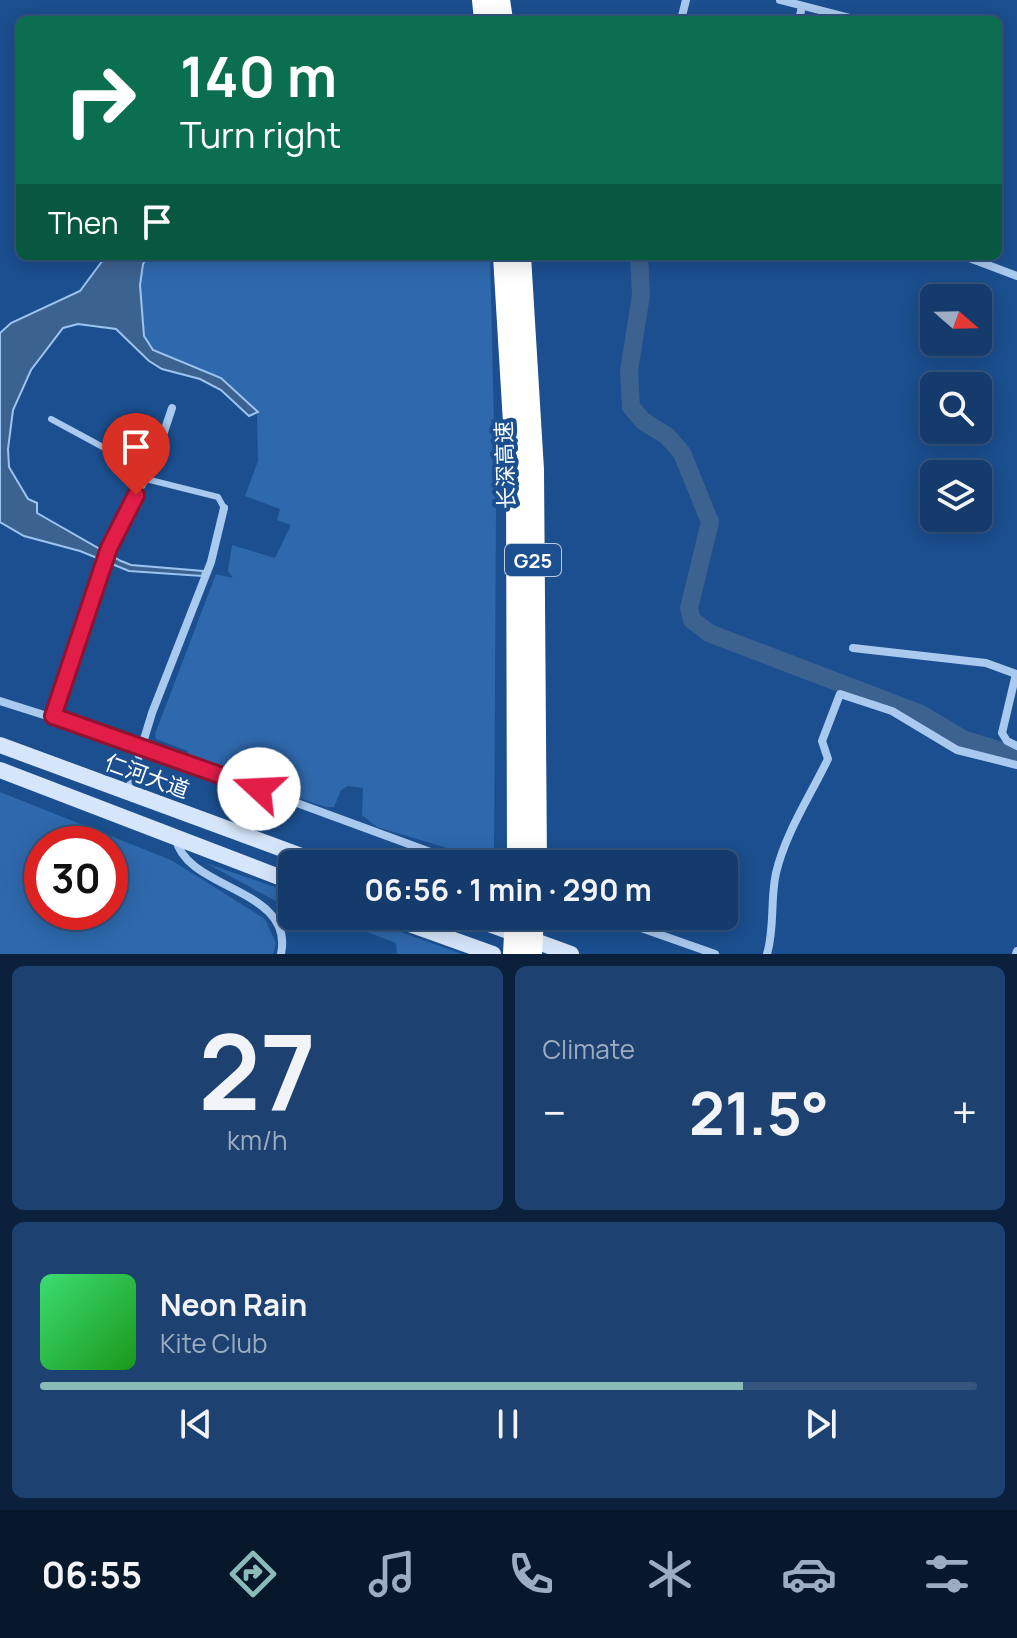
<!DOCTYPE html>
<meta charset="utf-8">
<style>
:root{--surface:#143b6b;--page:#1d4271;--text:#f1f3f6;--muted:#9dadc1;--line:#33557e;--accent:#8bbbb9}
body{margin:0;font-family:Manrope,"Noto Sans SC",sans-serif;background:var(--page);color:var(--text);height:100vh;display:flex;flex-direction:column;font-size:30px;white-space:nowrap}
*{box-sizing:border-box;margin:0}
p{font-size:26px;color:var(--muted)}
.icon{flex:none;width:44px;height:44px;fill:none;stroke:currentColor;stroke-width:2;stroke-linecap:round;stroke-linejoin:round}
.map{position:relative;height:954px;overflow:hidden}
.sheet{display:flex;flex-direction:column;gap:12px;padding:12px;background:#0b203b;flex:1}
.sheet>*{flex:none}
.banner{position:absolute;left:16px;top:16px;width:986px;height:244px;border-radius:12px;box-shadow:0 4px 20px #0003,0 0 0 2px var(--line);background:#0b6e4f;color:#fff;overflow:hidden}
.needle{width:52px;rotate:110deg}
.controls{position:absolute;left:920px;top:284px;display:grid;gap:16px}
.controls a{display:grid;place-items:center;width:72px;height:72px;border-radius:12px;background:var(--surface);box-shadow:0 4px 20px #0003,0 0 0 2px var(--line);font-size:40px}
.speed{position:absolute;left:24px;top:826px;display:flex;gap:16px;font-size:40px;font-weight:700;text-align:center}
.speed>*{display:grid;place-content:center;width:104px;height:104px;border-radius:50%;background:var(--surface);box-shadow:0 4px 20px #0003,0 0 0 2px var(--line);line-height:1}
.speed .limit{border:12px solid #d22;background:#fff;color:#111}
.pin{position:absolute;display:grid;place-items:center;width:68px;height:68px;color:#fff;margin:-82px -34px;border-radius:50% 50% 50% 0;rotate:-45deg;box-shadow:0 0 8px #0007}
.pin .icon{rotate:45deg}
.me{position:absolute;width:88px;margin:-44px;rotate:290deg;stroke-linejoin:round;filter:drop-shadow(0 0 6px #0008)}
.turn{display:flex;align-items:center;gap:28px;height:168px;padding:0 32px;font-size:36px}
.turn .icon{width:104px;height:104px;stroke-width:2.5}
.turn b{display:block;font-size:56px;line-height:68px}
.then{display:flex;align-items:center;height:76px;padding:0 32px;background:#0003;gap:16px;font-size:30px}
.big{font-size:60px;font-weight:700;line-height:1.1}
.sheet .card{flex:1;display:flex;flex-direction:column;justify-content:center;gap:12px;min-width:0;padding:0 28px;border-radius:12px;background:var(--page)}
.sheet .dial{align-items:center;gap:0}
.dial b{font-size:104px;line-height:1}
.song{display:flex;align-items:center;gap:24px}
.cover{width:96px;height:96px;border-radius:12px;background:linear-gradient(135deg,hsl(140 70% 55%),hsl(120 70% 35%))}
.played{height:8px;border-radius:4px;background:linear-gradient(90deg,var(--accent) 75%,var(--line) 75%)}
.keys{display:flex;justify-content:space-around;direction:ltr}
.heat{display:flex;justify-content:space-between;align-items:center;font-size:44px;direction:ltr}
.sheet .tiles{flex:1;display:grid;gap:12px;grid-template-columns:1fr 1fr}
.card:last-child{grid-column:span 2}
.trip{position:absolute;left:278px;top:850px;width:460px;height:80px;border-radius:12px;background:var(--surface);box-shadow:0 4px 20px #0003,0 0 0 2px var(--line);font-weight:700;line-height:80px;text-align:center}
.tabs{display:flex;height:128px;justify-content:space-around;align-items:center;background:#08182b;color:var(--muted)}
.tabs .icon{width:56px;height:56px}
.tabs .current{color:var(--accent)}
.tabs b{font-size:36px;color:var(--text)}
.map>svg:first-child{display:block}
.green{fill:#2e69ad;fill-rule:evenodd}
.water{fill:#3c6290;stroke:#9cc4f0;stroke-width:2}
.lines{fill:none;stroke-linecap:round;stroke-linejoin:round}
.river{stroke:#3c6290;stroke-width:18}
.service{stroke:#a9c9ee;stroke-width:6}
.minor{stroke:#a9c9ee;stroke-width:8}
.secondary{stroke:#d6e6fa;stroke-width:16}
.motorway{stroke:#fff;stroke-width:22}
.motorway-bridge{stroke:#fff;stroke-width:22}
.route-casing{stroke:#92132f;stroke-width:20}
.route{stroke:#e11d48;stroke-width:14}
.labels{text-anchor:middle;dominant-baseline:central;stroke-width:8;stroke-linejoin:round;paint-order:stroke}
.shield{fill:#1b4f8f;stroke:#bbcadd;stroke-width:2}
.shield-label{font-size:20px;font-weight:bold;fill:#fff}
.street-label{font-size:22px;fill:#fff;stroke:#1b4f8f}
</style>
<div class="map">
<svg width="1017" height="954" viewBox="0 0 1017 954">
<rect width="100%" height="100%" fill="#1b4f8f"/>
<g class="green">
<path d="M148 256H490L496 509 494 862 377 827 362 815 363 788 348 786 341 790 334 807H326L186 761 188 751 156 739 155 734 216 574 233 578 228 571 232 545 275 558 291 525 277 520 280 509 245 496 258 461 257 412 221 378 153 350 144 336 140 285 143 264Z"/>
<path d="M0 792 171 860 265 919 276 943 273 954H0ZM110 844V912H42V844Z"/>
<path d="M206 863 292 893V910Z"/>
<path d="M325 916H356L462 954H397L396 943Z"/>
</g>
<path class="water" d="M106 256H148L143 264 140 285 144 336 153 350 221 378 258 412 249 416 221 390 200 379 162 369 149 361 116 329 78 324 63 328 31 370 13 410 8 449 9 467 28 499 37 503V513L121 561 131 565 203 571 202 576 129 571 80 551 24 536 0 522V333L11 323 80 291Z"/>
<g class="lines">
<path class="river" d="M639 256 641 295 629 371 631 407 643 421 667 436 682 453 710 522 689 608 692 620 709 633 921 714 963 739 1017 756"/>
<g class="service">
<path d="M51 419 112 452 152 468"/>
<path d="M146 479 218 497 224 508"/>
</g>
<g class="minor">
<path d="M780 0 858 20"/>
<path d="M681 20 686 0"/>
<path d="M799 20 802 6"/>
<path d="M964 256 1017 276"/>
<path d="M853 648 986 663 1016 674 1002 733 1007 741 1017 746"/>
<path d="M0 701 142 746 463 864"/>
<path d="M53 716 109 548 126 511 152 468 172 408"/>
<path d="M128 792 152 713 211 562 224 508"/>
<path d="M176 839C186 890 295 888 281 954"/>
<path d="M607 916 715 954"/>
<path d="M767 954C775 927 770 900 776 873 785 834 810 796 828 759L822 741 840 694 892 711 957 750 1017 765"/>
<path d="M1016 954 1017 951"/>
</g>
<g class="secondary">
<path d="M0 745 323 864"/>
<path d="M0 770 292 882"/>
<path d="M387 916 493 954"/>
<path d="M467 916 571 954"/>
</g>
<g class="motorway">
<path d="M483 0 485 20"/>
<path d="M499 0 502 20"/>
<path d="M504 256 517 473 518 864"/>
<path d="M520 256 533 470 536 864"/>
</g>
<g class="motorway-bridge">
<path d="M514 954 516 916"/>
<path d="M531 954 533 916"/>
</g>
</g>
<g class="lines">
<g class="route-casing">
<path id="route" d="M136 495 109 548 53 716 259 789"/>
</g>
<use href="#route" class="route"/>
</g>
<g class="labels">
<rect class="shield" x="505" y="544" width="56" height="32" rx="6"/>
<g class="shield-label">
<text x="533" y="560">G25</text>
</g>
<g class="street-label">
<text transform="translate(505 465) rotate(-92)">长深高速</text>
<text transform="translate(147 776) rotate(20)">仁河大道</text>
</g>
</g>
</svg>
<div class="controls">
<a><svg class="needle" viewBox="-14 -14 28 28"><path d="M0-13l5 13h-10z" fill="#e53935"/><path d="M0 13l5-13h-10z" fill="#9dadc1"/></svg></a>
<a><svg class="icon" aria-label="search" viewBox="0 0 24 24"><circle cx="10" cy="10" r="6"/><path d="M15 15l6 6"/></svg></a>
<a><svg class="icon" aria-label="layers" viewBox="0 0 24 24"><path d="M12 4l9 5-9 5-9-5zM3 14l9 5 9-5"/></svg></a>
</div>
<div class="speed"><div class="limit">30</div></div>
<div class="pin" style="left:136px;top:495px;background:#d93025"><svg class="icon" aria-label="arrive" viewBox="0 0 24 24"><path d="M6 21V4h12l-3 4 3 4H6"/></svg></div>
<svg class="me" style="left:259px;top:789px" viewBox="-20 -20 40 40"><circle r="19" fill="#fff"/><path d="M0-13L10 11 0 6-10 11z" fill="#e11d48"/></svg>
<div class="trip">06:56 · 1 min · 290 m</div>
<div class="banner">
<div class="turn"><svg class="icon" aria-label="right" viewBox="0 0 24 24"><path d="M7 20v-9h11M14 6l5 5-5 5"/></svg><div><b>140 m</b>Turn right</div></div>
<div class="then">Then<svg class="icon" aria-label="arrive" viewBox="0 0 24 24"><path d="M6 21V4h12l-3 4 3 4H6"/></svg></div>
</div>
</div>
<section class="sheet">
<div class="tiles">
<div class="card dial"><b>27</b><p>km/h</p></div>
<div class="card"><p>Climate</p>
<div class="heat"><a>−</a><b class="big">21.5°</b><a>+</a></div>
</div>
<div class="card">
<div class="song"><i class="cover"></i><div><b>Neon Rain</b><p>Kite Club</p></div></div>
<div class="played"></div>
<div class="keys"><svg class="icon" aria-label="previous" viewBox="0 0 24 24"><path d="M18 5L8 12l10 7zM5 5v14"/></svg><svg class="icon" aria-label="pause" viewBox="0 0 24 24"><path d="M8 5v14M16 5v14"/></svg><svg class="icon" aria-label="next" viewBox="0 0 24 24"><path d="M6 5l10 7-10 7zM19 5v14"/></svg></div>
</div>
</div>
</section>
<nav class="tabs">
<b>06:55</b>
<svg class="icon current" aria-label="directions" viewBox="0 0 24 24"><path d="M12 3l9 9-9 9-9-9zM9 14v-3h6M13 9l2 2-2 2"/></svg>
<svg class="icon" aria-label="music" viewBox="0 0 24 24"><path d="M9 18V5l10-2v13"/><circle cx="6" cy="18" r="3"/><circle cx="16" cy="16" r="3"/></svg>
<svg class="icon" aria-label="phone" viewBox="0 0 24 24"><path d="M5 4h4l2 5-3 2q2 4 5 5l2-3 5 2v4C11 20 4 13 5 4z"/></svg>
<svg class="icon" aria-label="climate" viewBox="0 0 24 24"><path d="M12 3v18M4 7l16 10M4 17L20 7"/></svg>
<svg class="icon" aria-label="car" viewBox="0 0 24 24"><path d="M5 17H2v-5l4-1 3-4h7l3 4 3 1v5h-3M9 17h6M6 11h13"/><circle cx="7" cy="17" r="2"/><circle cx="17" cy="17" r="2"/></svg>
<svg class="icon" aria-label="filters" viewBox="0 0 24 24"><path d="M4 7h16M4 17h16"/><circle cx="9" cy="7" r="2"/><circle cx="15" cy="17" r="2"/></svg>
</nav>
